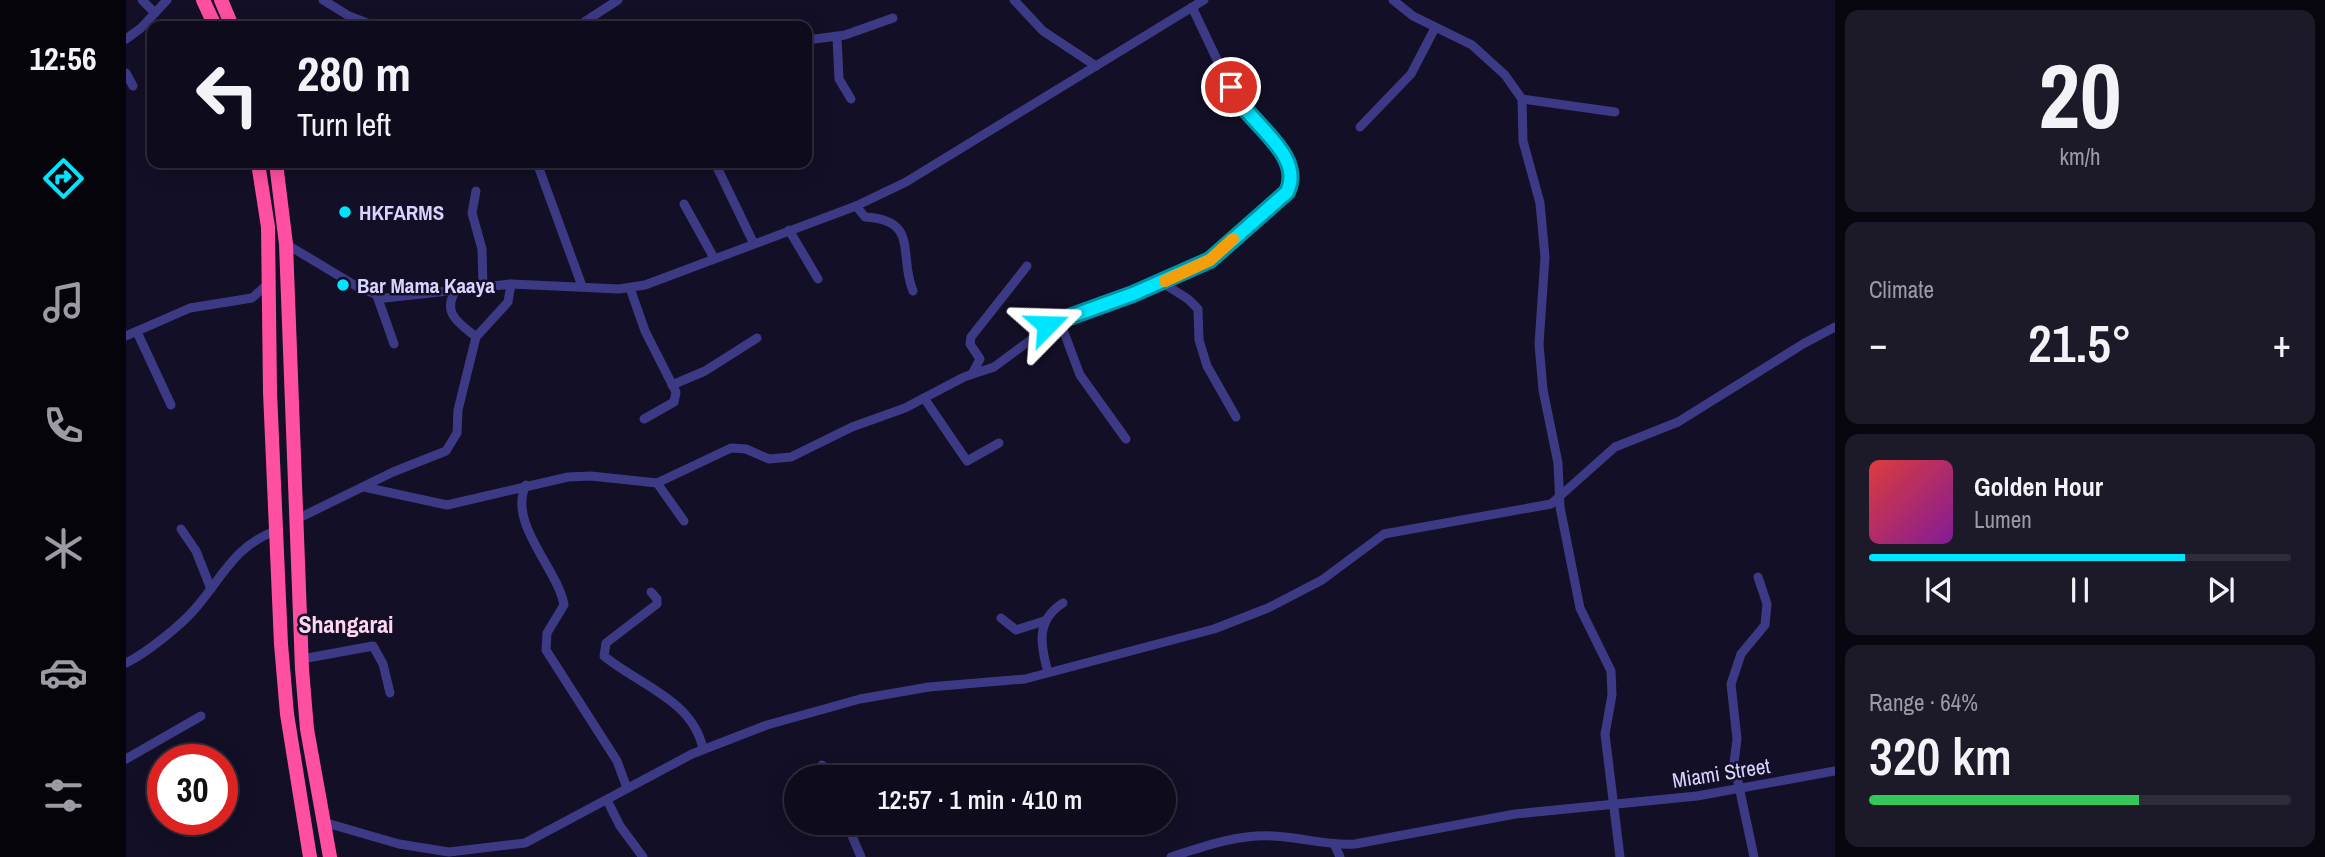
<!DOCTYPE html>
<meta charset="utf-8">
<style>
:root{--surface:#0e0b1c;--page:#1c1929;--text:#f1f3f6;--muted:#9b9ba3;--line:#2e2b3b;--accent:#00e5ff}
body{margin:0;font-family:"Archivo Narrow",sans-serif;background:var(--page);color:var(--text);height:100vh;display:flex;flex-direction:column;font-size:26px;white-space:nowrap}
*{box-sizing:border-box;margin:0}
p{font-size:23px;color:var(--muted)}
.icon{flex:none;width:38px;height:38px;fill:none;stroke:currentColor;stroke-width:2;stroke-linecap:round;stroke-linejoin:round}
.map{position:relative;flex:1;overflow:hidden}
.panel{display:flex;flex-direction:column;gap:10px;padding:10px;background:#08060f;width:490px}
.panel>*{flex:none}
.hud{position:absolute;left:21px;top:21px;width:665px;height:147px;border-radius:14px;box-shadow:0 4px 18px #0003,0 0 0 2px var(--line);background:#0e0b1c;color:var(--text);overflow:hidden}
.speed{position:absolute;left:21px;top:744px;display:flex;gap:14px;font-size:35px;font-weight:700;text-align:center}
.speed>*{display:grid;place-content:center;width:91px;height:91px;border-radius:50%;background:var(--surface);box-shadow:0 4px 18px #0003,0 0 0 2px var(--line);line-height:1}
.speed .limit{border:10px solid #d22;background:#fff;color:#111}
.pin{position:absolute;display:grid;place-items:center;width:60px;height:60px;color:#fff;margin:-30px;border:4px solid #fff;border-radius:50%;box-shadow:0 2px 7px #0007}
.me{position:absolute;width:77px;margin:-38px;rotate:68deg;stroke-linejoin:round;filter:drop-shadow(0 0 5px #0008)}
.turn{display:flex;align-items:center;gap:24px;height:147px;padding:0 35px;font-size:32px}
.turn .icon{width:91px;height:91px;stroke-width:2.5}
.turn b{display:block;font-size:49px;line-height:60px}
.big{font-size:52px;font-weight:600;line-height:1.1}
.panel .widget{flex:1;display:flex;flex-direction:column;justify-content:center;gap:10px;min-width:0;padding:0 24px;border-radius:14px;background:var(--page)}
.panel .dial{align-items:center;gap:0}
.dial b{font-size:91px;line-height:1}
.song{display:flex;align-items:center;gap:21px}
.cover{width:84px;height:84px;border-radius:10px;background:linear-gradient(135deg,hsl(0 70% 55%),hsl(290 70% 35%))}
.played{height:7px;border-radius:4px;background:linear-gradient(90deg,var(--accent) 75%,var(--line) 75%)}
.keys{display:flex;justify-content:space-around;direction:ltr}
.heat{display:flex;justify-content:space-between;align-items:center;font-size:38px;direction:ltr}
.charge{height:10px;border-radius:5px;background:linear-gradient(90deg,#34c759 64%,var(--line) 0)}
.trip{position:absolute;left:658px;top:765px;width:392px;height:70px;border-radius:35px;background:var(--surface);box-shadow:0 4px 18px #0003,0 0 0 2px var(--line);font-weight:600;line-height:70px;text-align:center}
main{display:flex;flex:1;min-height:0}
.dock{display:flex;flex-direction:column;width:126px;justify-content:space-around;align-items:center;background:#06040b;color:var(--muted)}
.dock .icon{width:49px;height:49px}
.dock .active{color:var(--accent)}
.dock b{font-size:32px;color:var(--text)}
.map>svg:first-child{display:block}
.lines{fill:none;stroke-linecap:round;stroke-linejoin:round}
.minor{stroke:#3d3a85;stroke-width:9}
.highway{stroke:#ff4fa3;stroke-width:14}
.route-casing{stroke:#0095a6;stroke-width:18}
.route{stroke:#00e5ff;stroke-width:12}
.slow{stroke:#f59e0b;stroke-width:12}
.poi-dot{fill:#00e5ff;stroke:#130f26;stroke-width:2.5}
.labels{text-anchor:middle;dominant-baseline:central;stroke-width:5;stroke-linejoin:round;paint-order:stroke}
.poi-label{font-size:21px;font-weight:bold;fill:#d9d4ff;stroke:#130f26;text-anchor:start}
.street-label{font-size:21px;fill:#d9d4ff;stroke:#130f26}
.quarter-label{font-size:24px;font-weight:bold;fill:#ffd6f0;stroke:#130f26}
</style>
<main>
<nav class="dock">
<b>12:56</b>
<svg class="icon active" aria-label="directions" viewBox="0 0 24 24"><path d="M12 3l9 9-9 9-9-9zM9 14v-3h6M13 9l2 2-2 2"/></svg>
<svg class="icon" aria-label="music" viewBox="0 0 24 24"><path d="M9 18V5l10-2v13"/><circle cx="6" cy="18" r="3"/><circle cx="16" cy="16" r="3"/></svg>
<svg class="icon" aria-label="phone" viewBox="0 0 24 24"><path d="M5 4h4l2 5-3 2q2 4 5 5l2-3 5 2v4C11 20 4 13 5 4z"/></svg>
<svg class="icon" aria-label="climate" viewBox="0 0 24 24"><path d="M12 3v18M4 7l16 10M4 17L20 7"/></svg>
<svg class="icon" aria-label="car" viewBox="0 0 24 24"><path d="M5 17H2v-5l4-1 3-4h7l3 4 3 1v5h-3M9 17h6M6 11h13"/><circle cx="7" cy="17" r="2"/><circle cx="17" cy="17" r="2"/></svg>
<svg class="icon" aria-label="filters" viewBox="0 0 24 24"><path d="M4 7h16M4 17h16"/><circle cx="9" cy="7" r="2"/><circle cx="15" cy="17" r="2"/></svg>
</nav>
<div class="map">
<svg width="1709" height="857" viewBox="0 0 1709 857">
<rect width="100%" height="100%" fill="#130f26"/>
<g class="lines">
<g class="minor">
<path d="M16 0 29 13"/>
<path d="M197 0 223 16 249 26"/>
<path d="M888 0 917 31 970 66"/>
<path d="M1267 0 1287 16 1346 45 1379 75 1396 99 1397 141 1414 203 1419 257 1413 344 1417 390 1432 463 1434 507 1454 608 1485 671 1486 695 1479 734 1494 857"/>
<path d="M452 26 492 0"/>
<path d="M711 37 713 79 725 99"/>
<path d="M0 39 15 28 41 0"/>
<path d="M681 40 719 35 767 18"/>
<path d="M0 73 7 86"/>
<path d="M1396 99 1489 112"/>
<path d="M1234 127 1285 74 1309 28"/>
<path d="M411 163 456 286"/>
<path d="M589 163 627 242"/>
<path d="M350 191 346 213 356 249 357 287"/>
<path d="M558 204 588 258"/>
<path d="M730 206 739 217C794 220 772 255 787 291"/>
<path d="M663 230 692 279"/>
<path d="M160 244 230 286 259 298 385 284 493 289 519 285 730 206 780 182 1078 0"/>
<path d="M1035 282 1062 299 1072 309 1073 340 1081 366 1110 417"/>
<path d="M504 288 519 331 550 392 548 402 518 419"/>
<path d="M330 290C315 313 333 323 350 337"/>
<path d="M251 296 268 344"/>
<path d="M933 319 954 375 1000 439"/>
<path d="M11 332 45 405"/>
<path d="M0 336 64 308 126 298 143 283"/>
<path d="M846 374 854 359 844 344 845 337 901 266"/>
<path d="M546 385 579 371 631 338"/>
<path d="M798 398 841 461 873 443"/>
<path d="M531 483 558 521"/>
<path d="M400 485C381 523 432 569 438 605L421 633 420 650 491 761 501 788"/>
<path d="M238 487 321 505 442 477 465 476 531 483 605 448 620 449 643 459 665 457 726 427 779 408 838 377 868 367 933 319 1007 294 1084 260 1156 197 1165 180 1153 146 1112 104 1066 7"/>
<path d="M169 520 267 472 320 451 331 433 332 410 350 337 382 302 385 284"/>
<path d="M55 529 70 551 85 589"/>
<path d="M525 592 531 599V604L480 643 478 656C513 685 567 700 577 749"/>
<path d="M875 618 890 630 918 621"/>
<path d="M176 659 247 646 257 664 264 693"/>
<path d="M0 663C19 654 54 626 68 610 97 577 108 545 152 530"/>
<path d="M922 672C914 644 910 620 937 603"/>
<path d="M0 759 75 716"/>
<path d="M696 765 700 777"/>
<path d="M481 800 494 826 517 857"/>
<path d="M197 822 273 844 323 852 399 843 566 754 641 725 734 699 803 687 899 679 1088 629 1142 608 1196 580 1258 534 1425 504 1489 447 1552 422 1677 344 1709 327"/>
<path d="M720 822 735 857"/>
<path d="M1209 846 1214 857"/>
<path d="M1045 857C1079 846 1112 834 1147 836 1175 837 1201 846 1229 844L1389 814 1571 796 1709 771"/>
<path d="M1628 857 1608 763 1611 739 1605 684 1615 654 1639 625 1641 604 1632 577"/>
</g>
<g class="highway">
<path d="M77 0 89 26"/>
<path d="M95 0 106 26"/>
<path d="M132 163 142 227 144 392 155 644 161 714 184 857"/>
<path d="M150 163 160 244 176 669 181 729 204 857"/>
</g>
</g>
<g class="lines">
<g class="route-casing">
<path id="route" d="M921 325 1007 294 1084 260 1161 192C1180 153 1118 121 1105 87"/>
</g>
<use href="#route" class="route"/>
<path class="slow" d="M1039 281 1084 260 1107 239"/>
</g>
<g class="poi-dot">
<circle cx="219" cy="212" r="7"/>
<circle cx="217" cy="285" r="7"/>
</g>
<g class="labels">
<g class="poi-label">
<text x="233" y="212">HKFARMS</text>
<text x="231" y="285">Bar Mama Kaaya</text>
</g>
<g class="street-label">
<text transform="translate(1595 773) rotate(-9)">Miami Street</text>
</g>
<g class="quarter-label">
<text x="220" y="624">Shangarai</text>
</g>
</g>
</svg>
<div class="speed"><div class="limit">30</div></div>
<div class="pin" style="left:1105px;top:87px;background:#d93025"><svg class="icon" aria-label="arrive" viewBox="0 0 24 24"><path d="M6 21V4h12l-3 4 3 4H6"/></svg></div>
<svg class="me" style="left:921px;top:325px" viewBox="-20 -20 40 40"><path d="M0-17L14 15 0 8-14 15z" fill="#00e5ff" stroke="#fff" stroke-width="4"/></svg>
<div class="trip">12:57 · 1 min · 410 m</div>
<div class="hud">
<div class="turn"><svg class="icon" aria-label="left" viewBox="0 0 24 24"><path d="M17 20v-9H6M10 6l-5 5 5 5"/></svg><div><b>280 m</b>Turn left</div></div>
</div>
</div>
<section class="panel">
<div class="widget dial"><b>20</b><p>km/h</p></div>
<div class="widget"><p>Climate</p>
<div class="heat"><a>−</a><b class="big">21.5°</b><a>+</a></div>
</div>
<div class="widget">
<div class="song"><i class="cover"></i><div><b>Golden Hour</b><p>Lumen</p></div></div>
<div class="played"></div>
<div class="keys"><svg class="icon" aria-label="previous" viewBox="0 0 24 24"><path d="M18 5L8 12l10 7zM5 5v14"/></svg><svg class="icon" aria-label="pause" viewBox="0 0 24 24"><path d="M8 5v14M16 5v14"/></svg><svg class="icon" aria-label="next" viewBox="0 0 24 24"><path d="M6 5l10 7-10 7zM19 5v14"/></svg></div>
</div>
<div class="widget"><p>Range · 64%</p><b class="big">320 km</b><div class="charge"></div></div>
</section>
</main>
